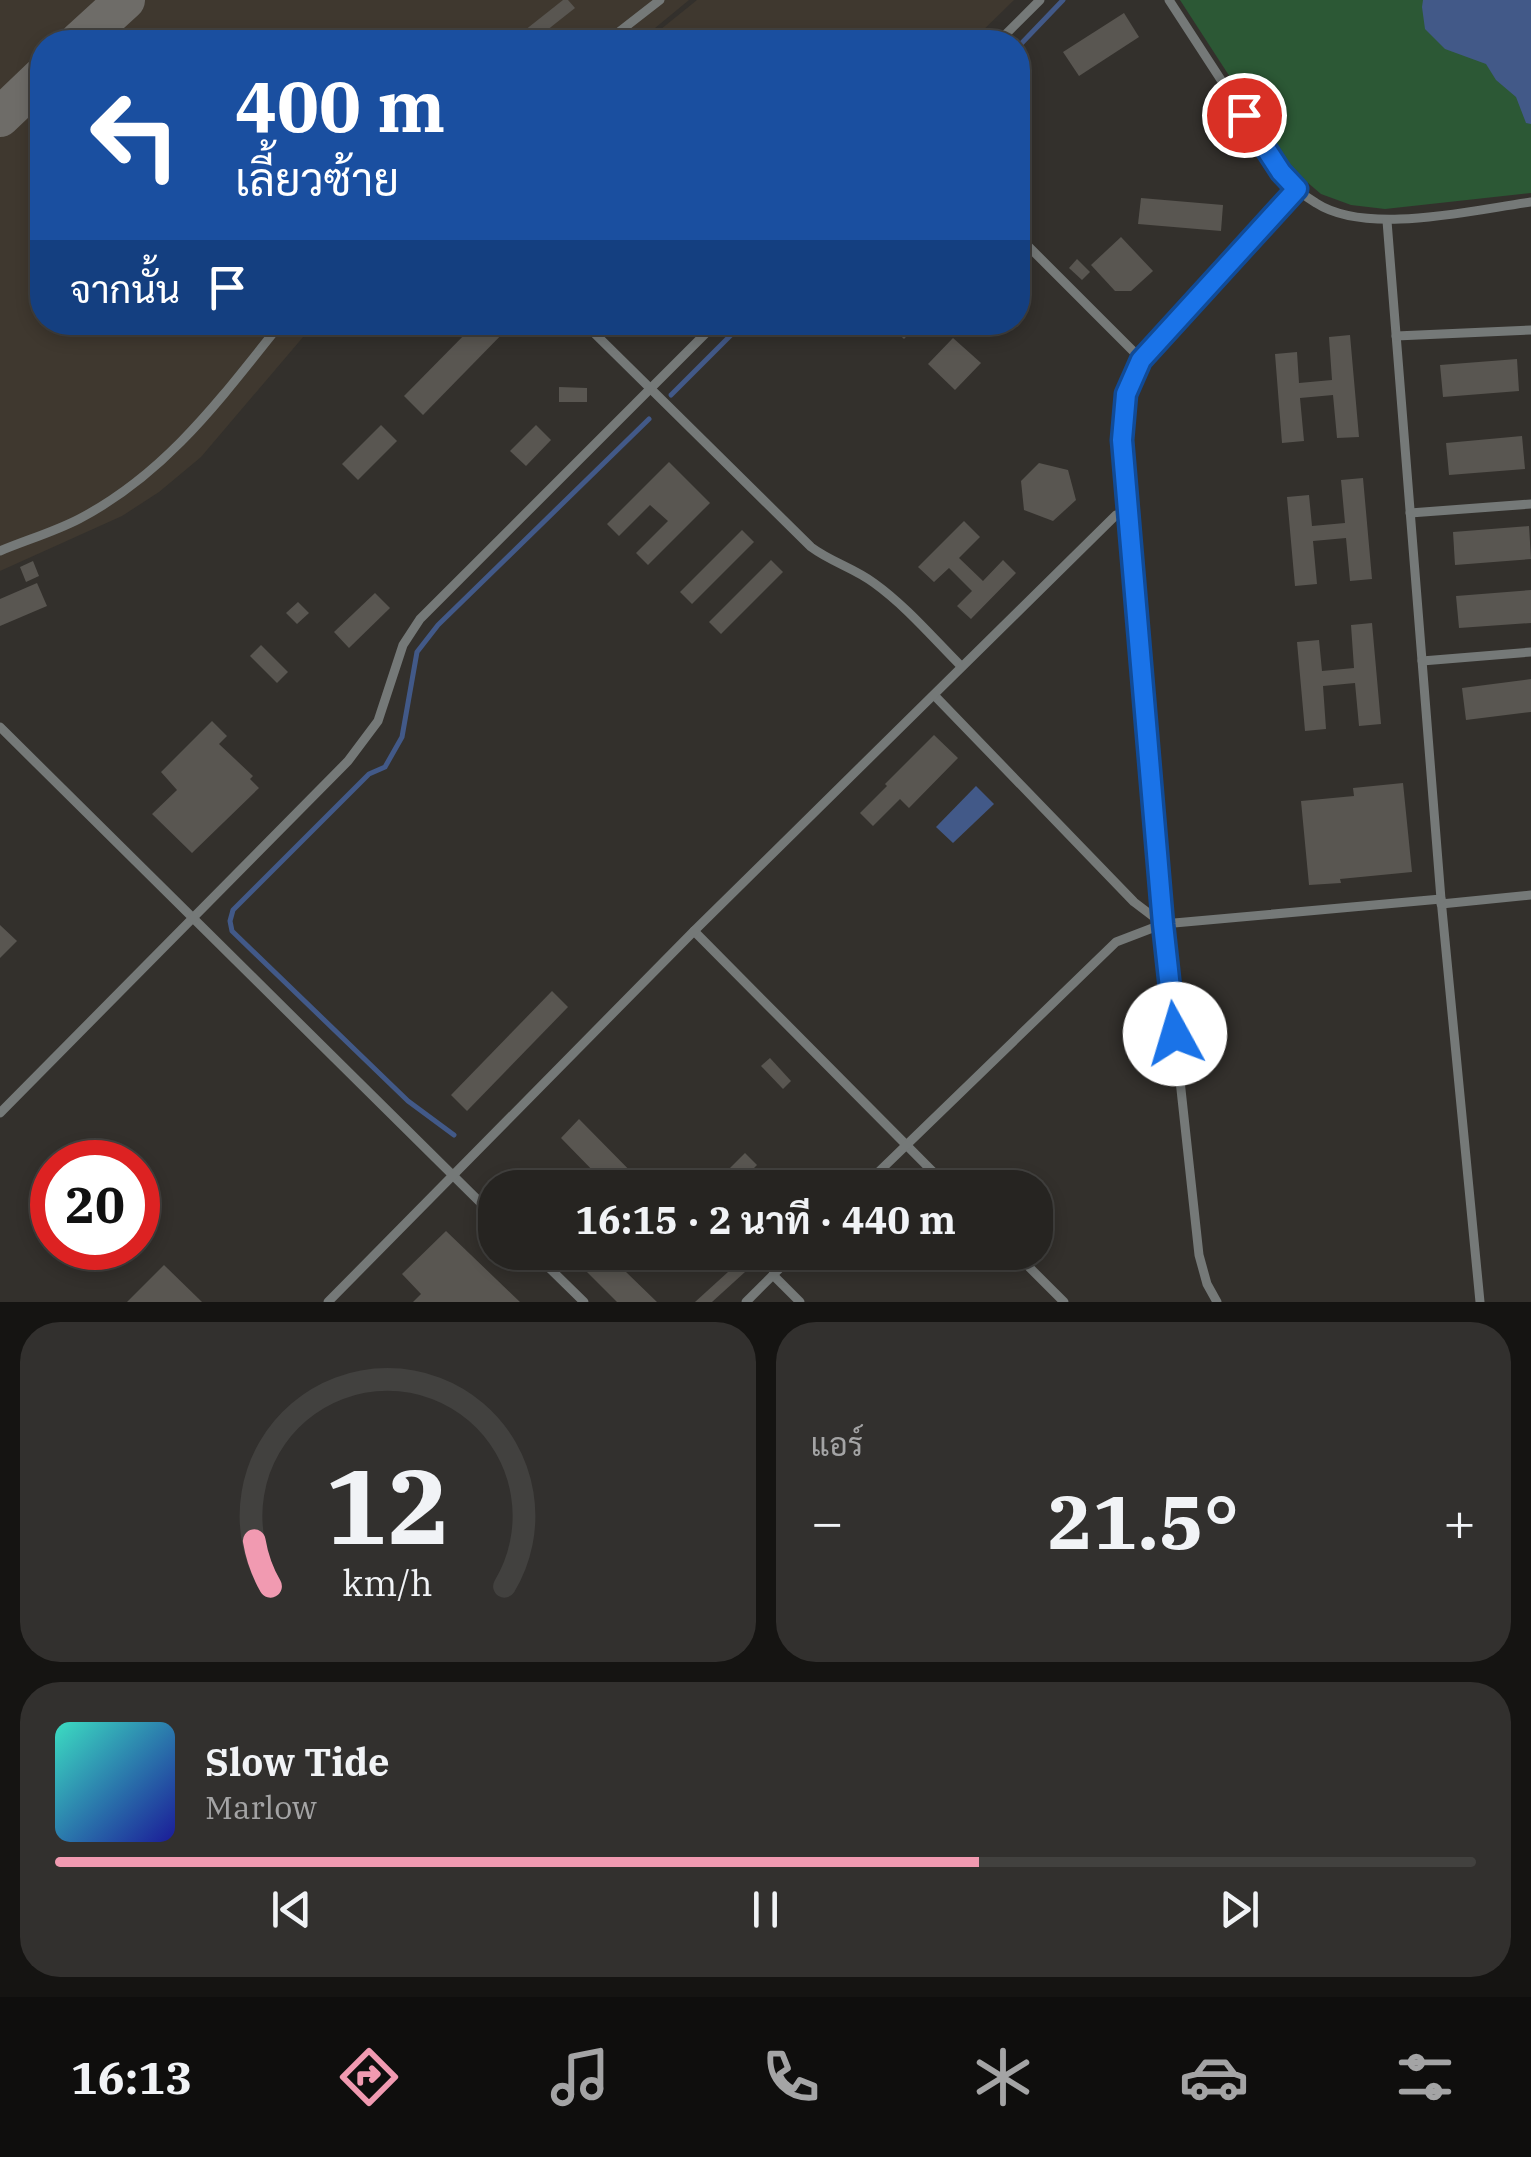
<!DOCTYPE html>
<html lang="th">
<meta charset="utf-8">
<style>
:root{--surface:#262421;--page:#32302e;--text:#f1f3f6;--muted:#a4a4a5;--line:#42413f;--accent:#f19ab1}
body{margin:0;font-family:"IBM Plex Serif",Sarabun,serif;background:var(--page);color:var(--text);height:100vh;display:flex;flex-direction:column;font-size:38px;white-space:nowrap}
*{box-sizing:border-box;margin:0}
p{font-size:32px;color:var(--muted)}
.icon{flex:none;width:55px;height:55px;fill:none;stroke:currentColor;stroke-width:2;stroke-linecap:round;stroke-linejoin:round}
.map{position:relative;height:1302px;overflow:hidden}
.side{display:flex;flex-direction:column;gap:20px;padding:20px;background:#151412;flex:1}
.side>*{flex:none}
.hud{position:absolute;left:30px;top:30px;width:1000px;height:305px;border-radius:40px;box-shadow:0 5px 15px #0003,0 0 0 2px var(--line);background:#1a4fa0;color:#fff;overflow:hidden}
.speed{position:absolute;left:30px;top:1140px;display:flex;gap:20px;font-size:50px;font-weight:700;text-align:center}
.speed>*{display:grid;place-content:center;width:130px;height:130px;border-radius:50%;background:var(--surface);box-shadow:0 5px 15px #0003,0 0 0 2px var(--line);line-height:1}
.speed .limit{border:15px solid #d22;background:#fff;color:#111}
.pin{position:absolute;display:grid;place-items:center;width:85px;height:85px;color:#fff;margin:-42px;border:5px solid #fff;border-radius:50%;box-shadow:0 2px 10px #0007}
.me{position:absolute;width:110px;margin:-55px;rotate:354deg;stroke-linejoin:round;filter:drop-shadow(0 0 8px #0008)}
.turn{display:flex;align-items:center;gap:35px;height:210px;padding:0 40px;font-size:45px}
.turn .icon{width:130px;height:130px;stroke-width:2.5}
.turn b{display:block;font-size:70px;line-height:85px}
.then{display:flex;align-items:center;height:95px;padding:0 40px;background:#0003;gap:20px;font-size:38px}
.big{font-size:75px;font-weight:700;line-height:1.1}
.side .card{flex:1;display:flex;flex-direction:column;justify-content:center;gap:15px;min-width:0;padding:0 35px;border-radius:40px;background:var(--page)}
.side .dial{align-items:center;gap:0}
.dial svg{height:260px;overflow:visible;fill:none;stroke:var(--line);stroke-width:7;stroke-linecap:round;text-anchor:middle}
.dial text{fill:var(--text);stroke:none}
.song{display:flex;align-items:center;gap:30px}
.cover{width:120px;height:120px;border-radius:15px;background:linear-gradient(135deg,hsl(170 70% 55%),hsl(240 70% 35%))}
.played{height:10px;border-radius:5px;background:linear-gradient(90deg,var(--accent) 65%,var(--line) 65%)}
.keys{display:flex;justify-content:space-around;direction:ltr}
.heat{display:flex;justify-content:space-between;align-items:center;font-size:55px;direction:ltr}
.side .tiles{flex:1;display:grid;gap:20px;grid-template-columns:1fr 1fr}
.card:last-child{grid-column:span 2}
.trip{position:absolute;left:478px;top:1170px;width:575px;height:100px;border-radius:40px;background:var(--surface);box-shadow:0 5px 15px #0003,0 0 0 2px var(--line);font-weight:700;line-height:100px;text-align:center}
.tab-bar{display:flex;height:160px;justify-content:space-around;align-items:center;background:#0f0e0d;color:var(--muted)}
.tab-bar .icon{width:70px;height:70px}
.tab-bar .active{color:var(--accent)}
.tab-bar b{font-size:45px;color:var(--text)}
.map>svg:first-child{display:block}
.built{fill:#3f382f}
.green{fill:#2c5835}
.water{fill:#425988}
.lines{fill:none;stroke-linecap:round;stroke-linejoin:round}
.stream{stroke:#425988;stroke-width:5}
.taxiway{stroke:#6e6c68;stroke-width:40}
.building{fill:#595651}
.service{stroke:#757978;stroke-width:9}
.route-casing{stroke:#114b97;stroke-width:25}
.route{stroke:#1a73e8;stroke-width:18}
</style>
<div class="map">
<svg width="1531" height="1302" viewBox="0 0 1531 1302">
<rect width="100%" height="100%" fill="#33302c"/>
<g class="built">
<path d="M0 0H689L638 42H42V322L315 323 201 457 159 492 122 516 0 571Z"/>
<path d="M697 0H1014L971 42H645Z"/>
</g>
<path class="green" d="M1180 0H1531V193L1385 209 1351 205 1321 194 1287 165Z"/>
<g class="water">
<path d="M1423 0H1531V124L1526 123 1516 97 1496 80 1486 64 1445 49 1425 29 1422 7Z"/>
<path d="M976 786 994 804 953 843 936 827Z"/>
</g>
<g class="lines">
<g class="stream">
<path d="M1018 47 1063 0"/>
<path d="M671 395 744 322"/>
<path d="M454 1135 408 1101 232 931 230 921 233 910 369 774 385 767 402 737 417 652 438 625 649 419"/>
</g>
<g class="taxiway">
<path d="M79 42 125 0"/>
<path d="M0 117 42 77"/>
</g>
</g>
<g class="building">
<path d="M563 0H568L575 8 532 42H510Z"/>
<path d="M1124 13 1139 37 1079 76 1063 52Z"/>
<path d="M1141 198 1223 205 1221 231 1138 224Z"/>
<path d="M1121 237 1153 271 1131 291H1115L1091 265Z"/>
<path d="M1077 259 1090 272 1082 280 1069 268Z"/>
<path d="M477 322H514L423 415 404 396Z"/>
<path d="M886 322H920L904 339Z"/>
<path d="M1350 335 1359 437 1337 438 1333 395 1300 398 1304 441 1282 443 1275 354 1297 352 1299 383 1332 380 1329 337Z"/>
<path d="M953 338 981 363 955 390 928 364Z"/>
<path d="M1517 359 1519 391 1443 397 1440 365Z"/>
<path d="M559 387 587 388V402H559Z"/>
<path d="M381 425 397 441 358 480 342 464Z"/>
<path d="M536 425 551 440 526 466 510 451Z"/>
<path d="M1522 436 1525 469 1449 475 1446 443Z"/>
<path d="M669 462 710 503 648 565 636 553 668 521 650 505 619 536 607 524Z"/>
<path d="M1039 463 1068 470 1076 500 1053 521 1024 510 1021 481Z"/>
<path d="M1363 478 1372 579 1350 581 1346 538 1313 541 1317 584 1295 586 1287 497 1309 495 1312 526 1345 523 1341 480Z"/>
<path d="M964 521 980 537 959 558 983 581 1003 560 1016 573 971 619 957 606 972 591 949 568 934 582 918 567Z"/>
<path d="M1529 526 1531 559 1455 565 1453 532Z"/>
<path d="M742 530 754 542 692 604 680 592Z"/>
<path d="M771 560 783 572 721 634 709 622Z"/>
<path d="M33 561 39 576 26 582 20 567Z"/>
<path d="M37 583 47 606 0 626V599Z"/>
<path d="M1531 590V623L1459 628 1456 596Z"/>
<path d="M375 593 390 608 349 648 334 632Z"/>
<path d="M298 602 309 613 297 624 286 613Z"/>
<path d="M1372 623 1381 724 1359 726 1355 683 1323 686 1326 729 1305 731 1297 642 1319 640 1322 671 1354 668 1351 625Z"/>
<path d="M261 645 288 672 277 683 250 656Z"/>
<path d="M1531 679V712L1466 720 1462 688Z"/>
<path d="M212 721 227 736 219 744 253 776 250 779 259 788 192 853 152 814 177 790 161 772Z"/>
<path d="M934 735 958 758 909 808 900 799 873 826 860 813 887 786 885 784Z"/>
<path d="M1403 783 1412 872 1340 879 1341 883 1309 885 1301 801 1354 796 1353 788Z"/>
<path d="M0 925 17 941 0 958Z"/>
<path d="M552 991 568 1007 467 1111 451 1095Z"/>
<path d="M770 1058 791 1081 783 1089 761 1066Z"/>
<path d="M579 1119 647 1188H589L599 1177 561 1138Z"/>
<path d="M745 1153 757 1165 734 1188H730L720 1178Z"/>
<path d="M446 1231 520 1302H413L421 1294 402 1274Z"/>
<path d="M567 1252H645L626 1272 657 1302H617Z"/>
<path d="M750 1252H767L712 1302H695Z"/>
<path d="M164 1265 202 1302H127Z"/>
</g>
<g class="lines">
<g class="service">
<path d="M1169 0 1281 172C1292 184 1302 195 1316 203 1367 236 1472 210 1531 202"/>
<path d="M606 42 660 0"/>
<path d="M998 42 1040 0"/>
<path d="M1387 221 1441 899 1480 1302"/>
<path d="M1018 236 1141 359"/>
<path d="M583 322 811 547C831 562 854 568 874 583 906 606 933 638 961 666"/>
<path d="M1396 336 1531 330"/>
<path d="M1410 513 1531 504"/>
<path d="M0 551C26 540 54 532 79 519 167 473 221 398 282 322"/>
<path d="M1422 661 1531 652"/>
<path d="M934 695 1134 902 1163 924"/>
<path d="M0 727 495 1217"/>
<path d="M1441 904 1531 895"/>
<path d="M694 931 949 1188"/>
<path d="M0 1113 348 761 378 721 403 645 420 619 717 322"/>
<path d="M862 1188 1116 942 1163 924 1441 899"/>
<path d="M533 1252 584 1302"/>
<path d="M1014 1252 1064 1302"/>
<path d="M773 1275 800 1302"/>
<path d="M328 1302 694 931 1116 515 1128 513"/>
<path d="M746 1302 796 1252"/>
<path d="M1217 1302 1207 1284 1199 1255 1163 924 1122 440 1127 394 1141 359 1297 189"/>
</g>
</g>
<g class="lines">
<g class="route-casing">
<path id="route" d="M1175 1034 1163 924 1122 440 1126 394 1141 360 1297 189 1281 172 1244 115"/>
</g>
<use href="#route" class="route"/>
</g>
</svg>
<div class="speed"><div class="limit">20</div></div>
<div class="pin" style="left:1244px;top:115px;background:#d93025"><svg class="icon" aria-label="arrive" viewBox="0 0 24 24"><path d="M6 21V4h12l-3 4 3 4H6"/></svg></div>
<svg class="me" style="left:1175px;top:1034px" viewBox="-20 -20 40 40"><circle r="19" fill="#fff"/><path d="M0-13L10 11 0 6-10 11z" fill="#1a73e8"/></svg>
<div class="trip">16:15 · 2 นาที · 440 m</div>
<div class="hud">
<div class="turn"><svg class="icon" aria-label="left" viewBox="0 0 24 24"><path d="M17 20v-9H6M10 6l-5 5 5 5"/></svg><div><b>400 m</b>เลี้ยวซ้าย</div></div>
<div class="then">จากนั้น<svg class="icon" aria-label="arrive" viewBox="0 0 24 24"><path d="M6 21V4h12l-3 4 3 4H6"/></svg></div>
</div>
</div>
<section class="side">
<div class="tiles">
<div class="card dial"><svg viewBox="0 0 100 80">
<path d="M14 69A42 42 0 1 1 86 69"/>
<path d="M14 69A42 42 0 0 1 9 55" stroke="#f19ab1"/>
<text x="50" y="56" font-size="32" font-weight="700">12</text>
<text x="50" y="72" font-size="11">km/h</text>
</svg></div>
<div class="card"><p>แอร์</p>
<div class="heat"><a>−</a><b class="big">21.5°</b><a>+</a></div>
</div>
<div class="card">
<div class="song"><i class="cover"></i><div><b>Slow Tide</b><p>Marlow</p></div></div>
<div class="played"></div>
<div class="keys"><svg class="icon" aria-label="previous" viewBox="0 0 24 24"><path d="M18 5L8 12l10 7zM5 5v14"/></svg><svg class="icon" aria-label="pause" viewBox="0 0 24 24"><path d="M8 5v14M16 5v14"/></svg><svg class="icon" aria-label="next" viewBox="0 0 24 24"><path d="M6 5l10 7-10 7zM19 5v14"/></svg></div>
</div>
</div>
</section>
<nav class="tab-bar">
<b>16:13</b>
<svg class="icon active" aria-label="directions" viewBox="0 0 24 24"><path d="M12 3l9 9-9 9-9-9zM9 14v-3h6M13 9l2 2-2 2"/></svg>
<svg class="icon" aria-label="music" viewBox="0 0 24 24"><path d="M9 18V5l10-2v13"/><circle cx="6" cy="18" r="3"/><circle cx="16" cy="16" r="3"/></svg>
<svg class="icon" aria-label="phone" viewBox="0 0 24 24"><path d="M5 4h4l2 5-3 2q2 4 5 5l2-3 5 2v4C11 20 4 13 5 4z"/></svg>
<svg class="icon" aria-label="climate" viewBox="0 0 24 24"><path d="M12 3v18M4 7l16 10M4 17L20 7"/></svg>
<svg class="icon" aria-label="car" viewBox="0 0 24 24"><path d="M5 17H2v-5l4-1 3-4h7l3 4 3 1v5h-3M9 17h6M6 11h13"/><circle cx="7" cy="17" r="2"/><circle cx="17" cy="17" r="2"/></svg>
<svg class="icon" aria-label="filters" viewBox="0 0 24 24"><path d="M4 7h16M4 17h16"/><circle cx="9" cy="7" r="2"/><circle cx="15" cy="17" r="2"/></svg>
</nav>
